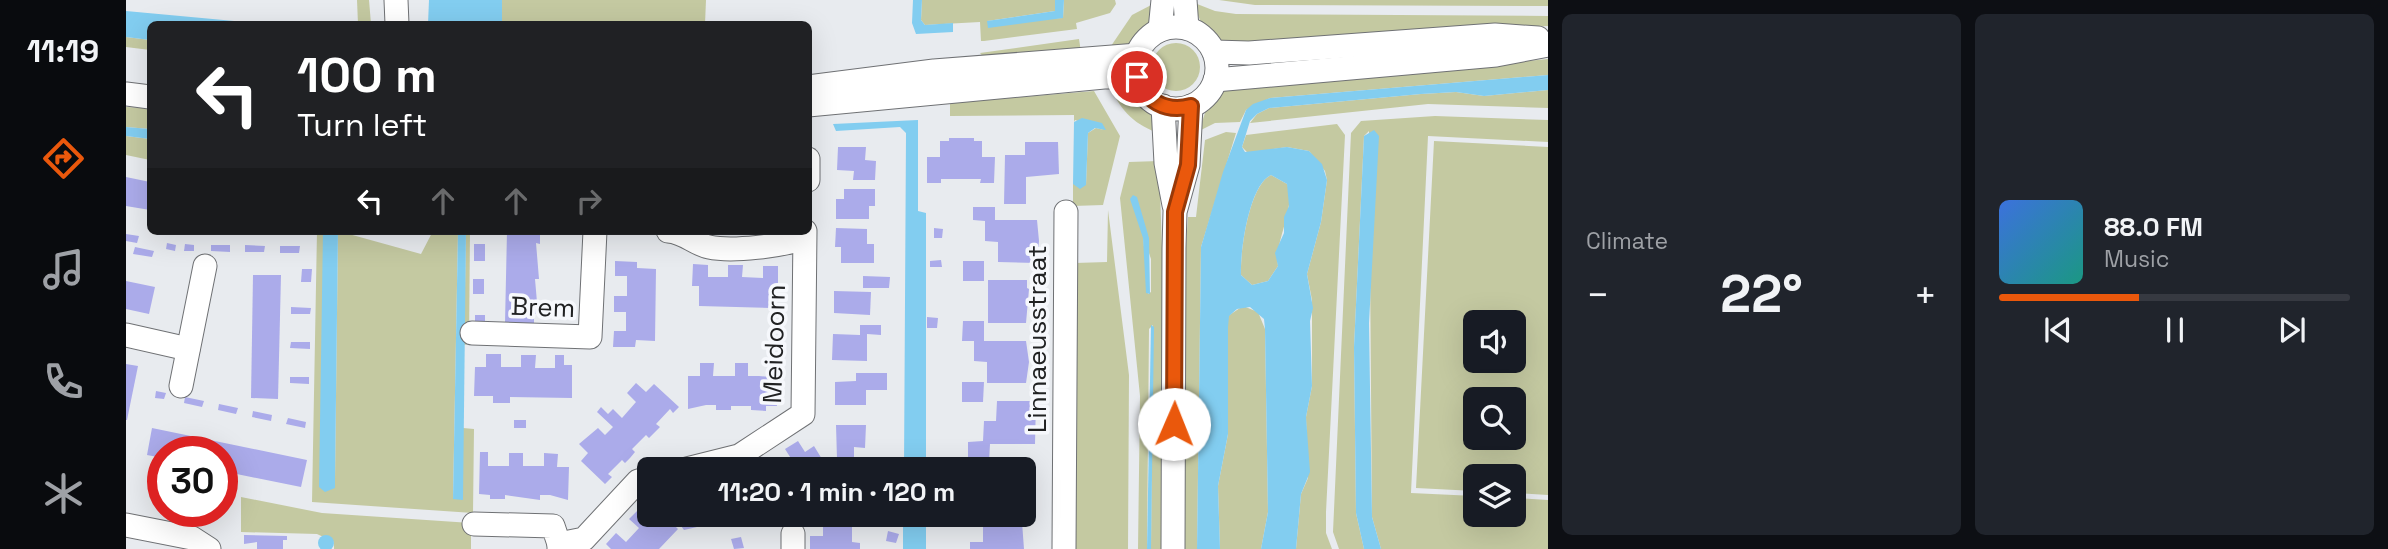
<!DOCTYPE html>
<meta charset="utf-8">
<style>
:root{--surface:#171b24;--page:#20242c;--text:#f1f3f6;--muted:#9ea1a6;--line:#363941;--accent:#ea580c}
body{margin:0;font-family:"Space Grotesk",sans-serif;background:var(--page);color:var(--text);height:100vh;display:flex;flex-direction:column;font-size:26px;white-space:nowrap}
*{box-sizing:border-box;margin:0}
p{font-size:23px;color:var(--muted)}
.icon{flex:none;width:38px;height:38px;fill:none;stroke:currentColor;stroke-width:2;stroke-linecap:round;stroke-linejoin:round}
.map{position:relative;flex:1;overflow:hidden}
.details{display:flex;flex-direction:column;gap:14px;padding:14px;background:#0d0f14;width:840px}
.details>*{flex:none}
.top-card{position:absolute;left:21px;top:21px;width:665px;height:214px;border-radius:10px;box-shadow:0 7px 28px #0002;background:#202124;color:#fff;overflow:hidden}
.controls{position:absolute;left:1337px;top:310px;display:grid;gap:14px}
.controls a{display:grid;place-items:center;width:63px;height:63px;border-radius:10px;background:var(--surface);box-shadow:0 7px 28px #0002;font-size:35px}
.speed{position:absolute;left:21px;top:436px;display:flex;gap:14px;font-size:35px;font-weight:700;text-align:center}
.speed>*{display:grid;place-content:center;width:91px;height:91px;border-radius:50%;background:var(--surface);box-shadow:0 7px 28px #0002;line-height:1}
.speed .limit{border:10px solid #d22;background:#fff;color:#111}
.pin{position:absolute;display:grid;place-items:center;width:60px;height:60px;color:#fff;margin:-30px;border:4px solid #fff;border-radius:50%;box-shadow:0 2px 7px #0007}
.me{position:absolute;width:77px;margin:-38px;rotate:1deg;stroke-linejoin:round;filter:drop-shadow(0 0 5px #0008)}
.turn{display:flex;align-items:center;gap:24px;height:147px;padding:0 35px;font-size:32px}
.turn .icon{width:91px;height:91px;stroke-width:2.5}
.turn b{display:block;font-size:49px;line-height:60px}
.lanes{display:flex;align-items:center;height:66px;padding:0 35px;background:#0003;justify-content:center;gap:35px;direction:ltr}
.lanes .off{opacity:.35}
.big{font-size:52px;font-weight:700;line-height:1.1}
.details .tile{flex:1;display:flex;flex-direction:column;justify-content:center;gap:10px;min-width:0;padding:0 24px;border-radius:10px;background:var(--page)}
.song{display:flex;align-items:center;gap:21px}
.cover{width:84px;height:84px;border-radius:10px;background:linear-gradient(135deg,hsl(220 70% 55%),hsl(170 70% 35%))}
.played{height:7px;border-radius:4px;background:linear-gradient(90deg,var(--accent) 40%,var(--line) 40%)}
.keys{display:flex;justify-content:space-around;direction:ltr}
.heat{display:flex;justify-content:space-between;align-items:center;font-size:38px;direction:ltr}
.details .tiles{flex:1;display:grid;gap:14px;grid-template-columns:repeat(2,1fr)}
.trip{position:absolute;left:511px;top:457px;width:399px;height:70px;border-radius:10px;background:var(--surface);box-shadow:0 7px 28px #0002;font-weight:700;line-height:70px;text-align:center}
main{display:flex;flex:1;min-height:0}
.tab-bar{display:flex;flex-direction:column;width:126px;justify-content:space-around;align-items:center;background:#090b0e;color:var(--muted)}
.tab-bar .icon{width:49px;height:49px}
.tab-bar .on{color:var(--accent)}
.tab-bar b{font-size:32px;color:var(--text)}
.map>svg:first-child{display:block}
.green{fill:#c4c9a1;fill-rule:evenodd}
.water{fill:#82cdf0;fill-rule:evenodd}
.building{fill:#ababea}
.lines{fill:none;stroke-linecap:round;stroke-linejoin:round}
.minor-casing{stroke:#6f7174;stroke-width:25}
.minor{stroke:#fff;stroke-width:23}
.route-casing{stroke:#983908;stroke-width:18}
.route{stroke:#ea580c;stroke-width:12}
.labels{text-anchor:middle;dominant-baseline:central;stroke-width:7;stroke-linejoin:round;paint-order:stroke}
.street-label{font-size:26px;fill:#212223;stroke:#f6f8fc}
</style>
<main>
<nav class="tab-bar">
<b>11:19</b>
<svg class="icon on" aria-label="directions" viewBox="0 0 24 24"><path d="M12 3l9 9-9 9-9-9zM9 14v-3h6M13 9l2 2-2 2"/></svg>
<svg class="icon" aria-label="music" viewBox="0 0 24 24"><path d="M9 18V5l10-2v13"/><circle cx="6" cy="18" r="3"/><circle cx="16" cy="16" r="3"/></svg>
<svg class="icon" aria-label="phone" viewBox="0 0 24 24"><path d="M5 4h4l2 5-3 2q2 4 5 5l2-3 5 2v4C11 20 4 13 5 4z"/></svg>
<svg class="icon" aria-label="climate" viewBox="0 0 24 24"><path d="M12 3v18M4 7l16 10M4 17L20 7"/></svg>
</nav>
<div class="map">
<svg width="1422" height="549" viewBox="0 0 1422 549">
<rect width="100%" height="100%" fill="#e8ebef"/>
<g class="green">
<path d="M231 0H243L245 24H232Z"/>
<path d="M376 0H580L579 24H376Z"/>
<path d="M796 0H929V11L861 21 937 18 938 0H989L990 4 984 13 950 23 951 29 858 41H855L854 22 799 25 795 20Z"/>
<path d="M1093 0H1422V6L1129 5Z"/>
<path d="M1031 2C1025 25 1012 48 985 46L1006 15Z"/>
<path d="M1066 2 1089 11 1110 14 1422 16V26L1098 43 1075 22Z"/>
<path d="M0 37 24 40V50L0 47Z"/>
<path d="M953 39 955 52 860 60 854 53Z"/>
<circle cx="1050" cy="67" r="24"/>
<path d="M1422 59V75L1144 98 1120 110 1114 122 1089 123 1073 131 1083 101 1098 90Z"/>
<path d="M984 83C1009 90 1026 105 1030 132 1007 124 991 107 984 83Z"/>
<path d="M1422 90V108L1302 104 1124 123 1131 114 1143 108 1295 94 1330 92 1358 96Z"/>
<path d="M968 91 994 136 977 205 947 206V184L960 185 962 133 970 128 978 130 949 120 948 122V115L824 116V103Z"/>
<path d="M0 107 24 108V129L0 127Z"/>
<path d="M1309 116 1422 120V142L1302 136 1285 493 1349 496V514H1388V498L1422 500V549H1255L1246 517 1243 131 1238 136 1228 347 1230 513 1238 549H1213L1207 532 1225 133 1235 121Z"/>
<path d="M1211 124 1219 135 1200 512V533L1206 549H1170L1175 494 1182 478 1180 417 1186 386V300L1181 274 1195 222 1201 180 1199 171 1183 151 1161 147 1122 153 1116 147 1120 135Z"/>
<path d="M1100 132 1110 133 1075 247 1071 549H1055L1058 276 1062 217H1070L1079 140Z"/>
<path d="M0 136 24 139V160L0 155Z"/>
<path d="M1308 141 1422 147V495L1388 493V476H1349V491L1290 488ZM1349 322H1388V360H1349ZM1349 399H1388V438H1349Z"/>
<path d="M1033 161 1040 365 1038 549H1025L1027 325 1023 329 1021 549H1012L1014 396 994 198 1003 162ZM1017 235 1025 259V292L1022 294Z"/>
<path d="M1145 175 1161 184C1171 207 1148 240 1152 266L1142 281 1126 285 1115 275C1114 252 1123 185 1145 175Z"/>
<path d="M982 210 1003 375 1002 549H946L949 263 981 262Z"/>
<path d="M191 231H197L209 479 212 231 295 254 307 231H332L327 499H337V428L348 429 347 513 186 502Z"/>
<path d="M340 231H344L343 344 338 345Z"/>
<path d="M1117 306 1132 312 1139 329 1142 512 1135 549H1094L1092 486 1102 434V316Z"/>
<path d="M115 497 196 513 345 523V549H208V542L191 534 115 532Z"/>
</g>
<g class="water">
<path d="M303 0H376V24H302Z"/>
<path d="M787 0H796L795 20 799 25 827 23V32L790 34 786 23Z"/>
<path d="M929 0H938L937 18 862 28 861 21 929 11Z"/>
<path d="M0 11 130 23 232 21V24H24V40L0 37Z"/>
<path d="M1422 75V90L1358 96 1330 92 1295 94 1143 108 1131 114 1124 121 1116 147 1119 152 1161 147 1183 151 1196 164 1201 180 1195 222 1181 274 1187 308 1184 321 1186 386 1180 417 1184 472 1175 494 1170 549H1135L1142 512 1139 329 1138 319 1124 307 1111 309 1103 316 1102 327V434L1092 486 1094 549H1071L1075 247 1097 172 1120 110 1127 104 1144 98ZM1145 175 1161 184 1163 206 1158 217V233L1149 253 1152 266 1142 281 1126 285 1115 275C1114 251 1123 185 1145 175Z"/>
<path d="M956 118 976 123 980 130 969 128 962 133 960 185 954 189 947 184 948 122Z"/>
<path d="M792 120V211L800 213V469H778L780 133 774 127 710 131 707 124Z"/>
<path d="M0 127 24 129V139L0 136Z"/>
<path d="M1248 130 1253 136 1243 323 1246 517 1255 549H1238L1230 513 1228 347 1238 136Z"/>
<path d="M1007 195 1011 197 1023 238 1024 294 1020 293 1017 238 1004 199Z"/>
<path d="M197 231H212L209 479V488L199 492 193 487Z"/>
<path d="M332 231H340L337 500 327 499Z"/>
<path d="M1025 325 1028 327 1025 549H1021Z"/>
<rect x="777" y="515" width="23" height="34"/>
<circle cx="200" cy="543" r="8"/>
</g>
<g class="building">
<path d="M823 138H848V141H856V157H869L868 183H854L855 179H815V183H801V157H814V141H823Z"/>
<path d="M899 142H932L933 174 900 177V204H878L879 155H899Z"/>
<path d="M712 147H740L739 160 750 161 749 180H727L728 171 711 170Z"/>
<path d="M0 177 24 182V210L0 206Z"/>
<path d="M718 189H749V206H743V219H710V199H718Z"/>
<path d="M847 207H869V220H911L913 241 911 263 872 262V242L859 241V221L847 220Z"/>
<path d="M710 228 741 229V244H748V263H715V247H709Z"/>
<path d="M808 228 817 229 816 238H808Z"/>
<path d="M381 231H414V244L410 243 413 279H409L412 314H408V324L379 323Z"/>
<path d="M0 234 13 236 11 243 0 241Z"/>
<path d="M41 243 50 245 49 251 40 249Z"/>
<path d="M59 244 68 245V251H58Z"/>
<rect x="348" y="244" width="11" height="17"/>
<path d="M85 245H104V252L85 251Z"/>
<path d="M119 245 139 246 138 252H119Z"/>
<path d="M154 246H174L173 253H154Z"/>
<path d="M9 247 28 251 26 257 7 254Z"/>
<path d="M815 260 816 267H804V261Z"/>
<path d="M489 261 511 262V268L530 269 529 341 510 340 509 347H487L488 331H500V312H488V296H501V276H489Z"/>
<rect x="837" y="261" width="21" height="20"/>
<path d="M567 264 582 265V277H602V265H617L616 277 637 278V266H652V288H645V308L573 306V286H566Z"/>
<path d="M176 269H186L185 282H175Z"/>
<path d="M127 275H155L152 399 125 398Z"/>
<path d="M737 276 764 277 763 288H737Z"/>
<rect x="347" y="279" width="11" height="15"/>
<path d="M862 280H901V288L903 289 900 323H862Z"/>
<path d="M0 281 29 287 23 314 0 309Z"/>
<path d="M708 291 745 292 744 315 708 313Z"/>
<path d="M165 307 185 308 184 314H165Z"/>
<rect x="349" y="315" width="10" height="8"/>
<path d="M801 317 812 318 811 328H801Z"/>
<path d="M837 321H858V341H900L903 362 900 383H861V362L848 361V341H836Z"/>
<path d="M734 325H755V335L741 334V361L706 360 707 334 734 335Z"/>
<path d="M165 342H184V349L164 348Z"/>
<path d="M360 354H375V367H395V355H410L409 368H429V355H438V365H446V398L384 397V403H367V396H348L349 367H360Z"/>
<path d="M574 363H588L587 376H609V363H622V376H633L644 377V363L651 364V406H640V411L625 410V406H605V410H590V405H580L562 409V376H574Z"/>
<path d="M0 364 12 366 1 420H0Z"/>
<path d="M730 373H761V390H740V405H709V382L730 381Z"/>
<path d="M164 377H183V384L164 383Z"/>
<path d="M836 382H858L857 402H836Z"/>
<path d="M510 383 520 392 528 384 553 407 547 413 544 409 530 424 534 427 523 438 520 435 506 449 509 452 504 458 499 463 496 460 482 474 486 477 479 484 455 461 462 453 453 444 472 428 479 435 487 427 471 412 475 407 482 414 487 409 496 418 510 402 501 393Z"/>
<path d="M30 391 40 393 38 399 29 398Z"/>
<path d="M59 397 78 401 76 407 58 403Z"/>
<path d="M871 401H910L909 444H864L863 462H842V442L857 441 858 421H870Z"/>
<path d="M93 404 112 408 110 414 92 410Z"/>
<path d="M127 411 146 415 145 421 126 417Z"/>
<path d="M162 418 180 422 179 428 160 424Z"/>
<rect x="388" y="420" width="12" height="8"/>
<path d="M710 425H740L739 448 728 447V459H711Z"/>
<path d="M26 428 181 460 175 487 96 471V452H37V458L21 455Z"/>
<path d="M672 441 679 452 688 446 702 469H652L666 460 659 449Z"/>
<path d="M354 452H362V466H383V453H397V466H418V453L432 454 431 467H443L442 500 424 495H414V500L379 495V499H364V495L353 494Z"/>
<path d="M643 459 649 469H627L636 464Z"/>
<path d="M867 461H906L908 483 906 504H898V469H867Z"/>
<path d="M514 508 524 517 537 514 552 529 533 549H485L480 544 490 533 500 542 513 528 503 519Z"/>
<path d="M546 514H618L619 516 558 530Z"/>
<path d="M707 514H731V527H726V542L734 543V549H684V536H697V525L707 526Z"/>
<path d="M832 514H853V523L832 522Z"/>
<path d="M857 521 896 522 898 549H844V542H857Z"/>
<path d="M762 531 773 534 770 543 760 541Z"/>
<path d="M118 535 161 536V540H157V549H131V542L118 544Z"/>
<path d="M615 537 618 548 608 549 605 539Z"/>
</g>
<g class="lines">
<g class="minor-casing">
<g id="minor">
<path d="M270 0 271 24"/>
<path d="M1059 0 1061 28"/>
<circle cx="1050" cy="68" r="41"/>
<path d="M1034 30 1037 0"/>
<path d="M1088 52 1123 53 1369 35 1412 38"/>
<path d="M1089 80 1370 55 1422 45"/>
<path d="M682 87 808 71 1012 55"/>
<path d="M0 94 24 97"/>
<path d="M682 105 978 77H1011"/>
<path d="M1037 106 1040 163 1048 205"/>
<path d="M682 159V180"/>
<path d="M542 231C559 232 568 244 583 247 606 252 656 246 678 238"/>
<path d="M346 333 464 337 469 231"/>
<path d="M0 335 62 349"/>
<path d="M55 386 79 266"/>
<path d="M561 469 613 456 677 414 679 231"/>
<path d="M348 524 427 526 433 544"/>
<path d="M0 525 66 538 83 549"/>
<path d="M667 534V549"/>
<path d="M433 549V544L458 539 512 481 523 478"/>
<path d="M938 549 940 212"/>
<path d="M1047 549 1048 248 1049 212 1062 165 1065 106"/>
</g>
</g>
<use href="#minor" class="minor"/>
</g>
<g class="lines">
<g class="route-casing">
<path id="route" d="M1011 77C1019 101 1040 113 1065 106L1062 165 1049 212 1048 424"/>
</g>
<use href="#route" class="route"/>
</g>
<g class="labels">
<g class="street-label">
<text transform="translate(417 307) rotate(2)">Brem</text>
<text transform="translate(911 339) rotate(-90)">Linnaeusstraat</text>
<text transform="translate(648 344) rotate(-88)">Meidoorn</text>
</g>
</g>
</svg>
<div class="controls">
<a><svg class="icon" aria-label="sound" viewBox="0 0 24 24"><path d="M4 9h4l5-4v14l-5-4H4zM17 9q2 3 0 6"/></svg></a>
<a><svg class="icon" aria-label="search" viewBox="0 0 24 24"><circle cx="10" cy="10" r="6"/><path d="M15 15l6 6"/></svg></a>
<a><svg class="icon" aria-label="layers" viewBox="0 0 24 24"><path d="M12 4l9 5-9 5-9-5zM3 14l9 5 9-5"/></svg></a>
</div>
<div class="speed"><div class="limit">30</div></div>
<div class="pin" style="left:1011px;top:77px;background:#d93025"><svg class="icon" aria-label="arrive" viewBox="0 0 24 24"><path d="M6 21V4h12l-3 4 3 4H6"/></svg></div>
<svg class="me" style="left:1048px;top:424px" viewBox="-20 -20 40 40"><circle r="19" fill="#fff"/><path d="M0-13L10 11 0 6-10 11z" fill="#ea580c"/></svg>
<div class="trip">11:20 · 1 min · 120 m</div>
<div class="top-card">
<div class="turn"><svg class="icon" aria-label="left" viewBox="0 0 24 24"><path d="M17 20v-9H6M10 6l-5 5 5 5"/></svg><div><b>100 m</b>Turn left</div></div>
<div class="lanes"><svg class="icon" aria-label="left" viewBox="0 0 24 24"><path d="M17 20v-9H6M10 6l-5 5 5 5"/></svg><svg class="icon off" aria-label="ahead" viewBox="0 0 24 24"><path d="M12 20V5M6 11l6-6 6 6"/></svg><svg class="icon off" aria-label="ahead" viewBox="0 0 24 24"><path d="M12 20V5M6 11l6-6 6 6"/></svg><svg class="icon off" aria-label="right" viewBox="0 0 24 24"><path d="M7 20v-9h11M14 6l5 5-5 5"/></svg></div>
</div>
</div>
<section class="details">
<div class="tiles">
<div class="tile"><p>Climate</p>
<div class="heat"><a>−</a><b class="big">22°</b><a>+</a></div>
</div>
<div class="tile">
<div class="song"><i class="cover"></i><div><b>88.0 FM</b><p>Music</p></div></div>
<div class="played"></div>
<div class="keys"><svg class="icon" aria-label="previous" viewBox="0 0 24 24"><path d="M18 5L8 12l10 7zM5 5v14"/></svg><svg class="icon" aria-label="pause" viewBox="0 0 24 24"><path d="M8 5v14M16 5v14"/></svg><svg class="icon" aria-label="next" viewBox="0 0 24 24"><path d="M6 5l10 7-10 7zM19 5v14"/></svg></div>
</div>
</div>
</section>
</main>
